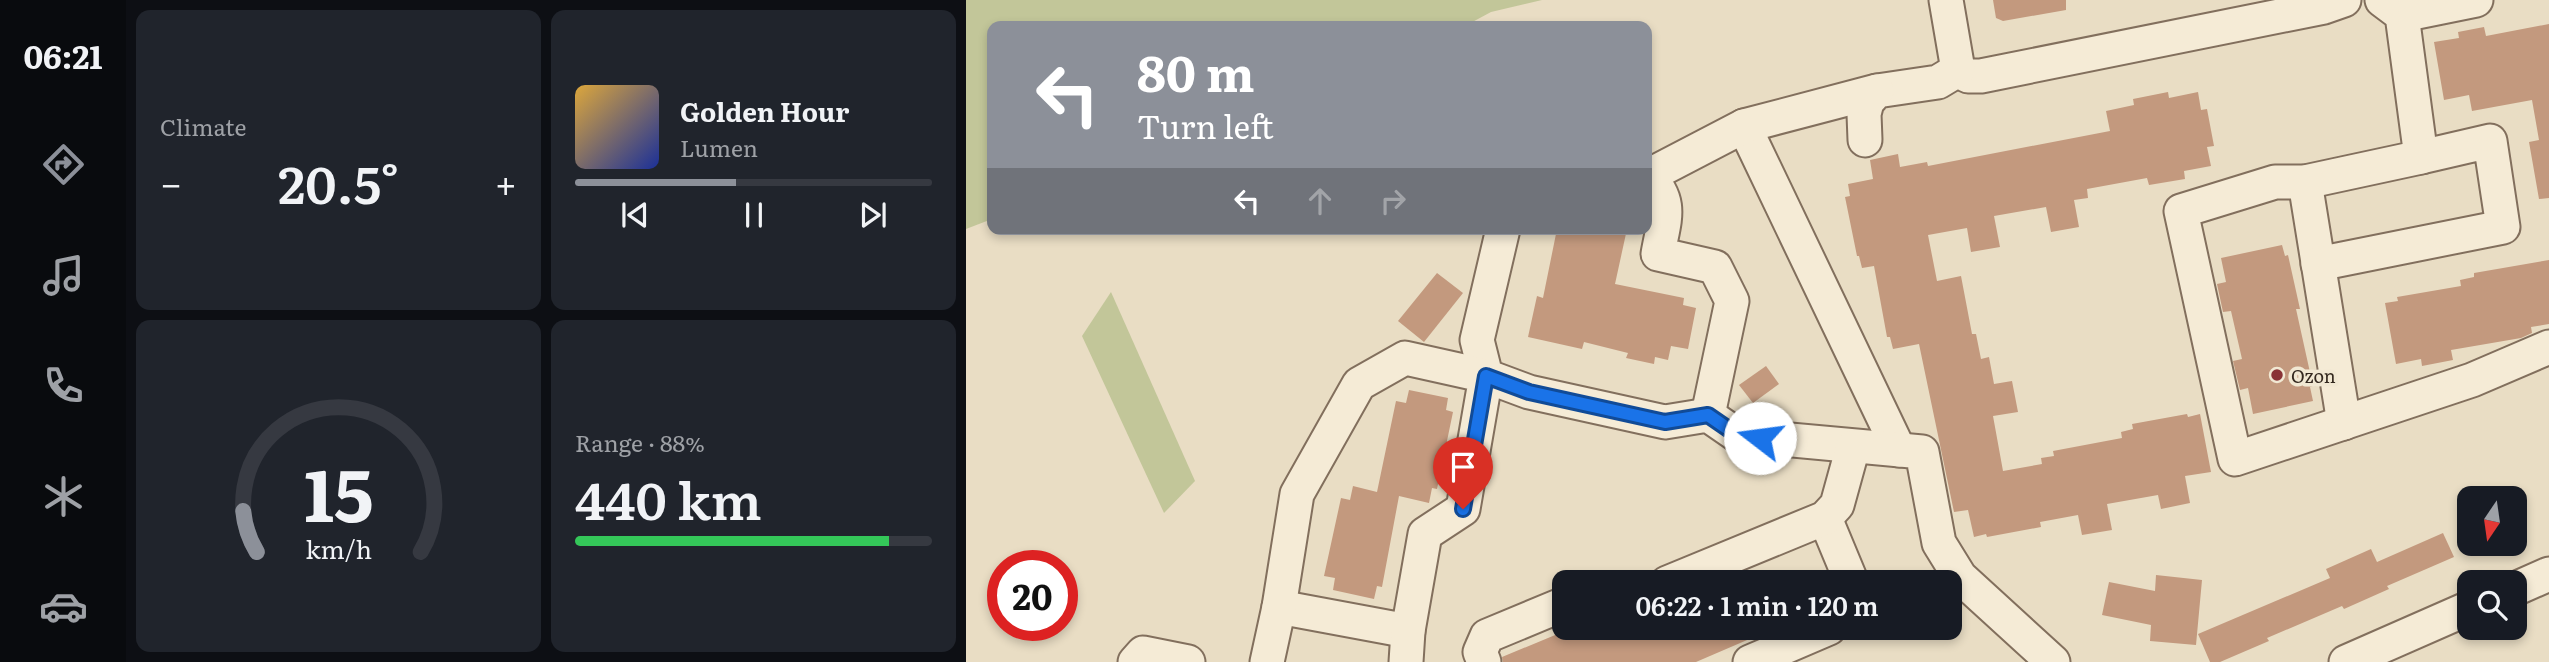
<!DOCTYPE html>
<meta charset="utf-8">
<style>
:root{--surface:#171b24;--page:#20242c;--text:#f1f3f6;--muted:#9ea1a6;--line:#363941;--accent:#8c9099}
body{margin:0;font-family:Literata,serif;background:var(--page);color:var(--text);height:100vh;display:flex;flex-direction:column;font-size:26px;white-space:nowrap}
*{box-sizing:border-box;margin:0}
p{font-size:23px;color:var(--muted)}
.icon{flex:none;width:38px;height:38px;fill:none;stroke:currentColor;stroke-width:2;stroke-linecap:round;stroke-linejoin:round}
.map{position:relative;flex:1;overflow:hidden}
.drawer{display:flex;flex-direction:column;gap:10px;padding:10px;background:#0d0f14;width:840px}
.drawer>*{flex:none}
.top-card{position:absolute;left:21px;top:21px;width:665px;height:214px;border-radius:14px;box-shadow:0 4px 10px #0003;background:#8c9099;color:#fff;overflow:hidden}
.needle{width:46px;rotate:193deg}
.buttons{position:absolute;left:1491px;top:486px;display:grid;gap:14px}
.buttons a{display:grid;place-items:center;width:70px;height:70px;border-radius:14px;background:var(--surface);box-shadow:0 4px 10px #0003;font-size:35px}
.speed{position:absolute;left:21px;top:550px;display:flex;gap:14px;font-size:35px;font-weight:700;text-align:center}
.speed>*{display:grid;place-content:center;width:91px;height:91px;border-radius:50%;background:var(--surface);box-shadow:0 4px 10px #0003;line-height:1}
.speed .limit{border:10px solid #d22;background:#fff;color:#111}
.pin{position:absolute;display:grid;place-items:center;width:60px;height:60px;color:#fff;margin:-72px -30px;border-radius:50% 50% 50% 0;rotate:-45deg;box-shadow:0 0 7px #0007}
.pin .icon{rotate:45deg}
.me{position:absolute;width:77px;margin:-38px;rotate:285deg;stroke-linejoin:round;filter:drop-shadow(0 0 5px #0008)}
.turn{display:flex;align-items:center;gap:24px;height:147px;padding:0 35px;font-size:32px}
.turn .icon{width:91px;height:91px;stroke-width:2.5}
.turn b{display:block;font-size:49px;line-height:60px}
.lanes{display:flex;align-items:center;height:66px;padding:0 35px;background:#0003;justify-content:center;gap:35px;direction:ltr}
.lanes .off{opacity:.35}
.big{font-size:52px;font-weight:600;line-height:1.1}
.drawer .tile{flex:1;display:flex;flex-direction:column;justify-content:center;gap:10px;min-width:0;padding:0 24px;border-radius:14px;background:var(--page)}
.drawer .dial{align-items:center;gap:0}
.dial svg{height:182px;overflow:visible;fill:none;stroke:var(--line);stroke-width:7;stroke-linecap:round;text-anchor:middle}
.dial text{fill:var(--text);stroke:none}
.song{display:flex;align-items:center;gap:21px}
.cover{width:84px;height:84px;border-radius:10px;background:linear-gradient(135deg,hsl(40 70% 55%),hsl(230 70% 35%))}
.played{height:7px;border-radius:4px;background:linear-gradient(90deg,var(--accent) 45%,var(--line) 45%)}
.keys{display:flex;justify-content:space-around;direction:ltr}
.heat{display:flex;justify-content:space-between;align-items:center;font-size:38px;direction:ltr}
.charge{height:10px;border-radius:5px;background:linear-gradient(90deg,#34c759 88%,var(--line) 0)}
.drawer .tiles{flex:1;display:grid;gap:10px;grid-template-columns:repeat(2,1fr)}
.trip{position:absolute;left:586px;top:570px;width:410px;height:70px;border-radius:14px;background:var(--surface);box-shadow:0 4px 10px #0003;font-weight:600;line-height:70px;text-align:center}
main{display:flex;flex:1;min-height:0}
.tabs{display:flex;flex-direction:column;width:126px;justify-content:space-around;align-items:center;background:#090b0e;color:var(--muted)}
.tabs .icon{width:49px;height:49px}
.tabs .selected{color:var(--accent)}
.tabs b{font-size:32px;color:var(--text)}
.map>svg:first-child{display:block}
.green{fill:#c2c699}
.building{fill:#c3997e}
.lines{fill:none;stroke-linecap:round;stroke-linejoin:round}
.minor-casing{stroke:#826f5d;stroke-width:37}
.minor{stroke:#f5ebd6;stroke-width:33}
.route-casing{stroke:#114b97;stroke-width:18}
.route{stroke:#1a73e8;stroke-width:12}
.poi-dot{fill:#8a3336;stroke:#f1e8d3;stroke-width:2.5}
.labels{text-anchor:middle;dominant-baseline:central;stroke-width:7;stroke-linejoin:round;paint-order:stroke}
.poi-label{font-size:18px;fill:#33281f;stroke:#f1e8d3;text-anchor:start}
</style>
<main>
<nav class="tabs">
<b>06:21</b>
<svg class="icon selected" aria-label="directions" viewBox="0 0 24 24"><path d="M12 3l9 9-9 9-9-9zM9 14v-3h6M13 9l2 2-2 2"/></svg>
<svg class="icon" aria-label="music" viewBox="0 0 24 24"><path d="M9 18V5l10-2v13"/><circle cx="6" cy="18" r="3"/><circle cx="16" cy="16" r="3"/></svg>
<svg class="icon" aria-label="phone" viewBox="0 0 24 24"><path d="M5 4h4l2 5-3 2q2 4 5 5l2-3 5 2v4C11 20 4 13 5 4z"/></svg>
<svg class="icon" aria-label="climate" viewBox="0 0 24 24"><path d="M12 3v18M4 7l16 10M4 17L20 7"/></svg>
<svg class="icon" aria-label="car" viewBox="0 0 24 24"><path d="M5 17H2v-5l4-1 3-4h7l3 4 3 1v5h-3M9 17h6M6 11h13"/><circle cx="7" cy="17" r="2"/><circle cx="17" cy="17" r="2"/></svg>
</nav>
<section class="drawer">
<div class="tiles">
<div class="tile"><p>Climate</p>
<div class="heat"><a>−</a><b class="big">20.5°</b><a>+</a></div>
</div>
<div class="tile">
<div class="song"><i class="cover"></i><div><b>Golden Hour</b><p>Lumen</p></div></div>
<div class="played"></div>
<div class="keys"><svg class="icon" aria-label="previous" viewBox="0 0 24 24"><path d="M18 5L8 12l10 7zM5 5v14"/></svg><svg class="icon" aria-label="pause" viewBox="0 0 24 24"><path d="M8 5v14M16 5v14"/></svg><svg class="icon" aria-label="next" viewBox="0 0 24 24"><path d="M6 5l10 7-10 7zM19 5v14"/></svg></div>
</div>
<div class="tile dial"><svg viewBox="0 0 100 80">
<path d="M14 69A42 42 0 1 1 86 69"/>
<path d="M14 69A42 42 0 0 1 8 51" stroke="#8c9099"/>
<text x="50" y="56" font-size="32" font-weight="700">15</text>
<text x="50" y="72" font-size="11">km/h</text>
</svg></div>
<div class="tile"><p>Range · 88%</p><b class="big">440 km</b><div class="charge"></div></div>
</div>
</section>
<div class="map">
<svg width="1583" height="662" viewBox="0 0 1583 662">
<rect width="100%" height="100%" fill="#e9ddc4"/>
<g class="green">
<path d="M0 0H576L525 12 499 26H26V219L0 229Z"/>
<path d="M145 292 229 481 198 513 116 336Z"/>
</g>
<g class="building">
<path d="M1027 0H1100V10L1037 21 1030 18Z"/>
<path d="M1583 24V198L1573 199 1563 142 1573 140 1566 100 1506 111 1503 95 1478 100 1468 42 1493 38 1492 32 1518 27 1520 36Z"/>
<path d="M1202 92 1203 98 1232 92 1235 110 1241 109 1248 146 1241 147 1245 166 1218 171 1219 179 1183 185 1181 178 1121 189 1122 198 1108 200 1113 227 1085 232 1080 207 1028 216 1034 247 1005 252 1001 228 962 235 971 281 995 276 1006 334H1010L1015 359 1023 357 1028 384 1046 381 1052 412 1027 416 1037 471 1076 464 1075 458 1088 456 1087 451 1156 438 1155 432 1167 429 1166 424 1221 414 1222 417 1234 414 1245 472 1219 476 1224 503 1195 509 1192 495 1141 504 1146 530 1116 535 1112 515 1074 522 1075 527 1021 537 1020 534 1008 537 1002 510 988 512 953 344 927 349 924 337H921L908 266 896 268 893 256H891L879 197 884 196 882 184 907 179 904 160 932 154 934 167 961 162 962 166 1144 131 1140 111 1168 105 1167 99Z"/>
<path d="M591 229H661L649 284 718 298 717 305 730 308 722 349 705 346 702 360 689 357 688 364 660 358 662 353 618 342 616 349 562 337 571 296 577 298Z"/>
<path d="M1316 245 1319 256 1322 255 1334 309H1330L1347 386 1344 387 1347 401 1287 414 1282 388 1274 390 1267 361 1276 359 1265 311 1257 312 1251 284 1260 282 1255 258Z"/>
<path d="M1583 260V324L1565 327 1566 333 1555 338 1485 350 1487 360 1456 366 1455 359 1430 364 1419 303 1432 301 1431 297 1495 286 1494 280 1508 277V273Z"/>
<path d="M471 273 497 293 458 342 432 321Z"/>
<path d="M800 366 813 384 787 403 773 385Z"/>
<path d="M443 390 482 398 480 410 487 412 471 489 466 488 463 503 433 496 416 587 411 586 408 599 367 590 369 578 358 576 375 498 384 500 387 486 411 492 430 401 440 403Z"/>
<path d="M1477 533 1488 557 1421 586 1423 589 1378 609 1376 606 1301 638 1303 641 1254 662H1244L1232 634 1364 578 1360 569 1405 549 1411 562Z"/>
<path d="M1190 575 1236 580 1230 645 1184 641 1185 625 1136 615 1143 582 1189 591Z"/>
<path d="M606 628H653L657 639 684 628H809L730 662H537L536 657Z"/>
</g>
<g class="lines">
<g class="minor-casing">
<g id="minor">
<path d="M980 0 992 70"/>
<path d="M1416 0 1436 15 1455 157 1339 182H1309L1215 211 1269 459 1506 380 1583 347"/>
<path d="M1436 15 1510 0"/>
<path d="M992 70 1002 76H1015L1358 7 1378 0"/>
<path d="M778 126 933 450"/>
<path d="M899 140 898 114 901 102 911 91 972 82 992 70"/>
<path d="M681 175C708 202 698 219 692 254L749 267 766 301 742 415"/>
<path d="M682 176 778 126 911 91"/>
<path d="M1339 182 1378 423"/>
<path d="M537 229 511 340 520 376 563 392 699 422 742 415 771 435 956 452 973 543 994 577 1087 662"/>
<path d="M1352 264 1537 227 1524 141 1455 157"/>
<path d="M859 518 886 583"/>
<path d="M701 583 859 518 871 505 887 447"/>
<path d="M1549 589 1583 574"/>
<path d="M313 607 442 631"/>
<path d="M169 662 177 653 222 662"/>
<path d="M301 662 313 607 331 494 393 384 439 358 520 376 497 509 459 534 442 631 440 662"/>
<path d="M518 662 514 652 521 636 598 604"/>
<path d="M784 662 863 628"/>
<path d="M1380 662 1503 608"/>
</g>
</g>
<use href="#minor" class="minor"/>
</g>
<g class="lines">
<g class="route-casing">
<path id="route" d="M497 509 520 376 563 392 699 422 742 415 771 435 794 438"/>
</g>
<use href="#route" class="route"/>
</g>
<circle class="poi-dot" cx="1311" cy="375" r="7"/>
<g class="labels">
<g class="poi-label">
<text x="1325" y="375">Ozon</text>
</g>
</g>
</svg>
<div class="buttons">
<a><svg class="needle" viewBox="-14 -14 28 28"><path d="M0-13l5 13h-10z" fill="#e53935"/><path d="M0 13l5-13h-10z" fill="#9ea1a6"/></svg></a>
<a><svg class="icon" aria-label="search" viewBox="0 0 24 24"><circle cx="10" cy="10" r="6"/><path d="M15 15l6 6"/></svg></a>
</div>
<div class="speed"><div class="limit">20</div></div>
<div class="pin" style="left:497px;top:509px;background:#d93025"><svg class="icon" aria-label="arrive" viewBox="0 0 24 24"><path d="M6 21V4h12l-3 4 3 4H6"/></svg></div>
<svg class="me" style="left:794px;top:438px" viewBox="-20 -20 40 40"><circle r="19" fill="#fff"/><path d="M0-13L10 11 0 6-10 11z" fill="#1a73e8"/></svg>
<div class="trip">06:22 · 1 min · 120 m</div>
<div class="top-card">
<div class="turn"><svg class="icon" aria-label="left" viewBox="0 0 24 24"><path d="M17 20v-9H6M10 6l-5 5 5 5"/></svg><div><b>80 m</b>Turn left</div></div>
<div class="lanes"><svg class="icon" aria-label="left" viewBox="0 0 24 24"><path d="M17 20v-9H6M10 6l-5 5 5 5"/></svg><svg class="icon off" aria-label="ahead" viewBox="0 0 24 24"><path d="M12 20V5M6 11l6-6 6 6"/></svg><svg class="icon off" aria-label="right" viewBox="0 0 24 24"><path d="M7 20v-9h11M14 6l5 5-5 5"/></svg></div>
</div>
</div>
</main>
